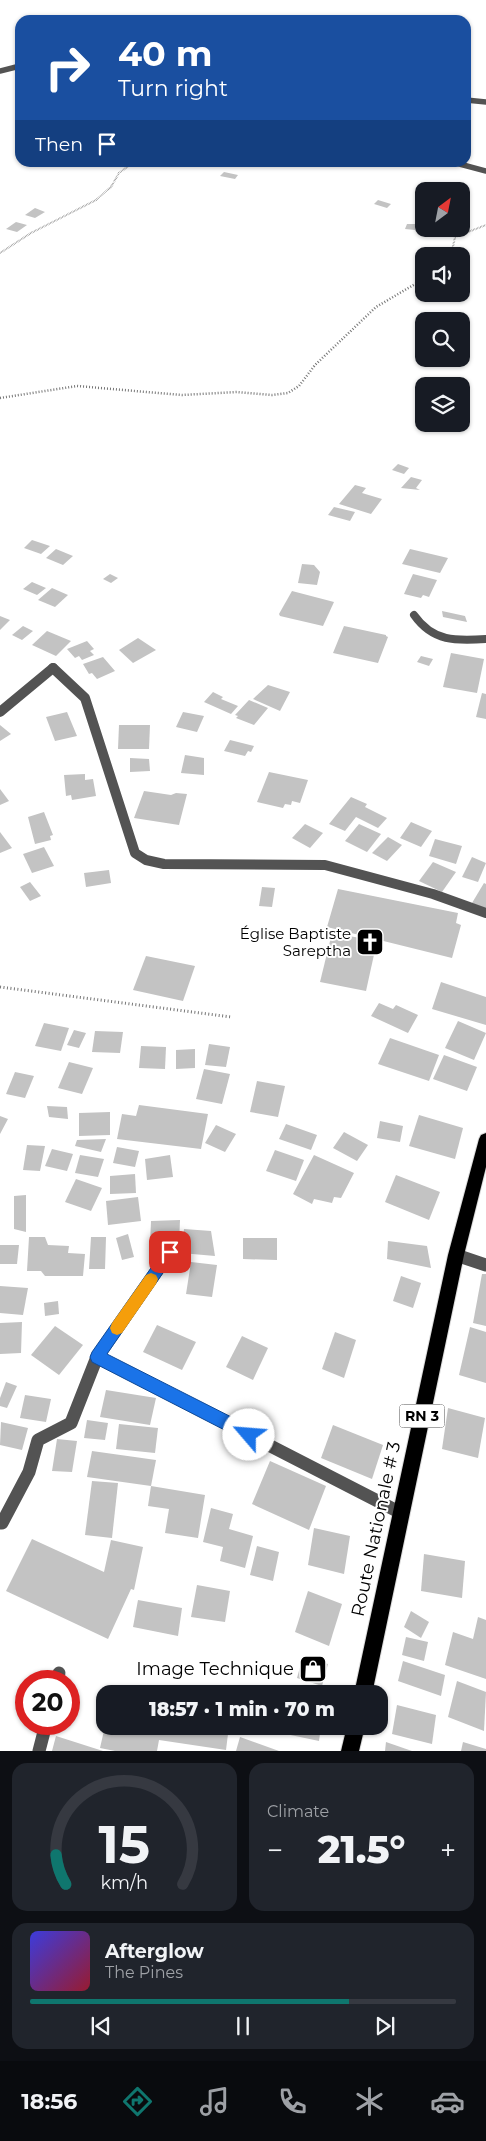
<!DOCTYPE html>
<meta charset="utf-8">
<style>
:root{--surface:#171b24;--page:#20242c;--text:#f1f3f6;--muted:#9ea1a6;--line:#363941;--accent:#0f766e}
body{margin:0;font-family:Montserrat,sans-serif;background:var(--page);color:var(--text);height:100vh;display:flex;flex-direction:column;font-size:19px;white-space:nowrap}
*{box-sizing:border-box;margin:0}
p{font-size:16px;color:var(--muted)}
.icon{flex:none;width:28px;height:28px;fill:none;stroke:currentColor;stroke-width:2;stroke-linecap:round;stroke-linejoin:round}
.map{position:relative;height:1751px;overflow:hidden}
.sheet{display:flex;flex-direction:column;gap:12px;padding:12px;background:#0d0f14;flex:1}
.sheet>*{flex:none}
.hud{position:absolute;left:15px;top:15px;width:456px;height:152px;border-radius:15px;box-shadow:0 1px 4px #0004;background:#1a4fa0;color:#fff;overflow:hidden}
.needle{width:32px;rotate:32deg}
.fabs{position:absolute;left:415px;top:182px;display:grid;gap:10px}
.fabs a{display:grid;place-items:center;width:55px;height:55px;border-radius:10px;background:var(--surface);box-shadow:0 1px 4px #0004;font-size:25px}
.speed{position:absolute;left:15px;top:1670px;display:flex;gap:10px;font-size:25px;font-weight:700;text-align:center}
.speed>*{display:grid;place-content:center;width:65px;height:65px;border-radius:50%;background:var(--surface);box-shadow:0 1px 4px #0004;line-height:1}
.speed .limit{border:8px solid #d22;background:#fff;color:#111}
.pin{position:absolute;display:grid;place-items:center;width:42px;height:42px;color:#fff;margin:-21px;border-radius:10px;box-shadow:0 2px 8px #0006}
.me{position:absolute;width:55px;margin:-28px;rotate:297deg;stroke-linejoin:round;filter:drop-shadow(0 0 4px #0008)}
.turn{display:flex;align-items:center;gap:18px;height:105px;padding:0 20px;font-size:22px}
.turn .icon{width:65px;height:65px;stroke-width:2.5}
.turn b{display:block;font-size:35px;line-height:42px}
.then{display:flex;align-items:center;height:48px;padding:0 20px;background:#0003;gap:10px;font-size:19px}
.big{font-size:38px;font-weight:800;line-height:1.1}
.sheet .tile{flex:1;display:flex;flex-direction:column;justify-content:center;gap:8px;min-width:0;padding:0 18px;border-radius:15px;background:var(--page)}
.sheet .dial{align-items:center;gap:0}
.dial svg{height:130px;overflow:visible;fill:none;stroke:var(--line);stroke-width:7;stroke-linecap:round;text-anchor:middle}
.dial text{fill:var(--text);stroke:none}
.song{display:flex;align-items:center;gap:15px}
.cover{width:60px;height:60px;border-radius:8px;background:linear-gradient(135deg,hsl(240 70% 55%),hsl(350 70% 35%))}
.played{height:5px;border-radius:2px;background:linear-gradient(90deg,var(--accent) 75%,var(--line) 75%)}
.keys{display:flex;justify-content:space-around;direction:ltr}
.heat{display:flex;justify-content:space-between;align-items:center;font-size:28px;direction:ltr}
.sheet .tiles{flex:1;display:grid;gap:12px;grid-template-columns:1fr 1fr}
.tile:last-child{grid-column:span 2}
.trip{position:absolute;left:96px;top:1685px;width:292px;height:50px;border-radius:15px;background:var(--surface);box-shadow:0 1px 4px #0004;font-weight:800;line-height:50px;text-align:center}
.menu{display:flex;height:80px;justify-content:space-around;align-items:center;background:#090b0e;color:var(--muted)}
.menu .icon{width:35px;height:35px}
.menu .selected{color:var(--accent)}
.menu b{font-size:22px;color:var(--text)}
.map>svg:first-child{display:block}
.building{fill:#c3c3c3}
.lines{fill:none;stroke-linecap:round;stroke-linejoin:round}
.primary-casing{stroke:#dbdbdb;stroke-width:2}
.path-far2{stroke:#757575;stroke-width:2;stroke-dasharray:0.5 1;stroke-linecap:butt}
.path-far1{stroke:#757575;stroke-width:2.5;stroke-dasharray:1 2;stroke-linecap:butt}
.path{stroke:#757575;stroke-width:3;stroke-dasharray:1 2.5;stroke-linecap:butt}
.service-far1{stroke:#535353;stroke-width:10}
.service{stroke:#535353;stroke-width:13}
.minor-far2{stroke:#535353;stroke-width:5.5}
.minor-far1{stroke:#535353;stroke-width:8}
.minor{stroke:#535353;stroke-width:10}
.primary{fill:#000;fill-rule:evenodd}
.route{fill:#1a73e8;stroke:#114b97}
.slow{fill:#f59e0b}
.labels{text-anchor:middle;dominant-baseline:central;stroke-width:4;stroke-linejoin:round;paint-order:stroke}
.shield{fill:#fff;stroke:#4c4c4c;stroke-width:1}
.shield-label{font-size:14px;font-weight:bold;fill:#000}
.poi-label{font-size:15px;fill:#000;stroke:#fff;text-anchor:end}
.near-street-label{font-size:18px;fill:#000;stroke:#fff}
.near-poi-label{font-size:18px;fill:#000;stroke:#fff;text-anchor:end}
</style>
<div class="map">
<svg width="486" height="1751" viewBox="0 0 486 1751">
<rect width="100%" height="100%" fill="#fff"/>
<g class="building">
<path d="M224 172 238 175 235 179 220 176Z"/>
<path d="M378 200 391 204 387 208 374 204Z"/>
<path d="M35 208 45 212 35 218 25 215Z"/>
<path d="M16 222 27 225 17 232 6 229Z"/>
<path d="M407 224H418L415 230 405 229Z"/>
<path d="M398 464 409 468 404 474 392 470Z"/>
<path d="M411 477 422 480 416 488 420 490 401 488Z"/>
<path d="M355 485 366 488 362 493 382 499 371 514 339 504Z"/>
<path d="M334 507 355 512 350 521 328 515Z"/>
<path d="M32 540 50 546 41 554 24 548Z"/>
<path d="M56 549 73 556 63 565 46 558Z"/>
<path d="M410 549 448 558 440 573 402 564Z"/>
<path d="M302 564 314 565 320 572 317 585 298 583Z"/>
<path d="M110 574 118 578 111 583 103 579Z"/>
<path d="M413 574 437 580 429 597 423 595 421 598 404 594Z"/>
<path d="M32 582 46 588 37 595 23 589Z"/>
<path d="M52 588 68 595 55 607 38 600Z"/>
<path d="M292 591 334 602 323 626 280 616 279 614Z"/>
<path d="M442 611 465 616 467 622 443 617Z"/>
<path d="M0 616 10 620 0 630Z"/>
<path d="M23 626 33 631 22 640 12 635Z"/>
<path d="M344 626 386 635V636L388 637 378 663 333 653Z"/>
<path d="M47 631 71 641 56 656 32 645Z"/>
<path d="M138 638 156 650 133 663 119 650Z"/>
<path d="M87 641 94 649 90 651 94 655 82 660 79 656 75 658 67 649Z"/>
<path d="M451 653 484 659 477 693 443 687Z"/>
<path d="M421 656 433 659 429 666 417 662Z"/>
<path d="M103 657 115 671 97 679 92 673 89 674 83 664Z"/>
<path d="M268 685 290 692 280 711 253 699Z"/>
<path d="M213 692 223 697 221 699 238 706 231 714 204 702Z"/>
<path d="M482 693 486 694V719L476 717Z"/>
<path d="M249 700 268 708 254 725 236 718 238 716 235 715Z"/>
<path d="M67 712 77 736 55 741 46 717Z"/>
<path d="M183 712 204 716 197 732 176 727Z"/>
<path d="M0 725 11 734 0 741Z"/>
<path d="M119 725H150L149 749H118Z"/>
<path d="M230 740 254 746 251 752 248 751 245 756 224 751Z"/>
<path d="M185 755 204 758V775L181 773Z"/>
<path d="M130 758 149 759 150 771 130 772Z"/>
<path d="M269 772 308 780 300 803 292 801 291 805 285 804 283 808 257 802Z"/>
<path d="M85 774V780L93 779 96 796 72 800 71 795 66 796 64 775Z"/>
<path d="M0 789 9 801 0 805Z"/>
<path d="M144 791 171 795 176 793 187 794 179 825 134 818Z"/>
<path d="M351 797 367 804 365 807 387 818 378 828 356 817 345 831 329 824Z"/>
<path d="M44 812 53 835 50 836 51 840 35 844 28 817Z"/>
<path d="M411 822 432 831 421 847 400 838Z"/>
<path d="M305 824 323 833 310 848 292 838Z"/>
<path d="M359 824 381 834 367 852 345 841Z"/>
<path d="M0 832 12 848 0 853Z"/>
<path d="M388 837 402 845 387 861 372 853Z"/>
<path d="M435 839 462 846 456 864 429 856Z"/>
<path d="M44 847 54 866 32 873 23 854Z"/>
<path d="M472 857 486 863 478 882 462 877Z"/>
<path d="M433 862 456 872 442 892 419 881Z"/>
<path d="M109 870 111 883 86 887 84 873Z"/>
<path d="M30 882 41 896 30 901 20 887Z"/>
<path d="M484 883 486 884V909L472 903Z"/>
<path d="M262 887 275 888 272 907 259 906Z"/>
<path d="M338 889 458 913 456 923 461 925 452 958 327 927Z"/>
<path d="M332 933 377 941 366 991 320 982Z"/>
<path d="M146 956 195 966 183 1001 133 990Z"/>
<path d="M441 982 486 997V1025L432 1009Z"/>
<path d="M379 1003 393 1009 396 1005 418 1015 408 1033 371 1016Z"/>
<path d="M458 1021 486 1033 474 1060 445 1048Z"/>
<path d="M44 1023 69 1028 61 1051 35 1046Z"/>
<path d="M74 1030 86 1033 79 1048 67 1045Z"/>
<path d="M95 1031 123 1032 120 1053 92 1052Z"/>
<path d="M390 1038 439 1055 429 1081 378 1064Z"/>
<path d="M209 1044 230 1047 226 1067 205 1065Z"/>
<path d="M141 1046 166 1047 165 1069 139 1068Z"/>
<path d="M195 1049V1068L176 1069V1050Z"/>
<path d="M444 1055 477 1067 467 1091 433 1079Z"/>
<path d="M69 1062 93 1068 82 1094 58 1088Z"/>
<path d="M204 1069 230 1074 222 1104 196 1099Z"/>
<path d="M15 1072 34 1076 25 1098 6 1094Z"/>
<path d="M257 1081 285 1086 278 1117 250 1112Z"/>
<path d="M139 1105 208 1114 201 1149 117 1139 122 1114 136 1116Z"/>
<path d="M47 1106 67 1107 68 1119 49 1117Z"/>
<path d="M110 1112V1135L79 1136V1113Z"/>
<path d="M419 1115 463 1128 455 1159 409 1146Z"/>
<path d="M0 1116 8 1119 0 1134Z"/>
<path d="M380 1121 403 1126 400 1142 377 1138Z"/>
<path d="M286 1124 317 1135 311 1150 279 1139Z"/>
<path d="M216 1125 236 1134 225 1152 205 1143Z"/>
<path d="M344 1132 368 1145 357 1161 333 1148Z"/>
<path d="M106 1139 101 1152 75 1146 77 1140Z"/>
<path d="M27 1145 45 1146 40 1171 23 1170Z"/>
<path d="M117 1147 139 1151 135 1167 113 1163Z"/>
<path d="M52 1149 73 1154 67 1171 45 1166Z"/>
<path d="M275 1150 304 1160 296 1181 266 1171Z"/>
<path d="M80 1155 104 1159 98 1177 75 1173Z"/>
<path d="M170 1155 173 1177 147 1180 145 1159Z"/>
<path d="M314 1155 354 1173 341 1198 334 1197 332 1203 314 1199 312 1204 293 1194Z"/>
<path d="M135 1174 136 1193 110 1194V1176Z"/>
<path d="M396 1175 440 1192 429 1220 385 1202Z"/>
<path d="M76 1179 102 1188 91 1211 65 1202Z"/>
<path d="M26 1195V1232L14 1229V1196Z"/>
<path d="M138 1197 141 1221 108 1225 106 1201Z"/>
<path d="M180 1220 179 1244H150L151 1221Z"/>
<path d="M184 1229 211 1231 215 1256 181 1253Z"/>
<path d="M128 1234 134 1257 122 1260 116 1238Z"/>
<path d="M29 1237H45L48 1245 69 1246 68 1253 85 1254 83 1276H45L41 1271H27Z"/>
<path d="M91 1237H106L105 1269H89Z"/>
<path d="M243 1238H277V1260L243 1259Z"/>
<path d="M388 1241 427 1246 431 1268 387 1259Z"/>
<path d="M0 1245H19L17 1264H0Z"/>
<path d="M191 1262 217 1265 212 1297 186 1294Z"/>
<path d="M482 1274H486V1326L473 1323Z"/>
<path d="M401 1276 421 1283 413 1308 393 1301Z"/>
<path d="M0 1286 28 1288 23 1315 0 1313Z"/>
<path d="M58 1301 59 1314 45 1316 44 1303Z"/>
<path d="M22 1322 21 1353 0 1354V1323Z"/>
<path d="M157 1325 196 1342 182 1370 143 1352Z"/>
<path d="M55 1326 83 1345 59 1375 31 1355Z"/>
<path d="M470 1327 486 1332V1383L459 1375Z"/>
<path d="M335 1332 356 1340 344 1378 322 1369Z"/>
<path d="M242 1336 268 1348 253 1380 226 1367Z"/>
<path d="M6 1382 17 1386 7 1408 0 1406V1398Z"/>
<path d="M106 1390 156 1398 150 1425 100 1417Z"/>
<path d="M25 1395 51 1399 46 1422 20 1418Z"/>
<path d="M448 1408 485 1418 478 1458 442 1449Z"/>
<path d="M87 1420 108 1423 105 1440 84 1438Z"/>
<path d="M1 1422 28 1428 22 1450 0 1445Z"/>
<path d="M119 1424 158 1428 155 1453 116 1449Z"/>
<path d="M333 1425 383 1445 372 1479 321 1458Z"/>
<path d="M57 1439 77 1441 72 1472 52 1471Z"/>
<path d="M92 1451 156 1460 151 1486 87 1477Z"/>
<path d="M270 1461 326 1486 309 1530 252 1504Z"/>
<path d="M92 1481 118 1483 112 1538 85 1535Z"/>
<path d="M151 1486 205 1495 198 1538 165 1533 169 1509 148 1506Z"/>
<path d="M211 1508 233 1514 229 1529 253 1536 245 1568 220 1561 223 1547 203 1542Z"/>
<path d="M314 1528 350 1536 344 1574 308 1565Z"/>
<path d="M32 1539 104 1572 111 1540 143 1547 134 1590 131 1589 108 1639 6 1591Z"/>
<path d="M257 1546 279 1552 273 1581 250 1575Z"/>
<path d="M424 1554 465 1561 462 1598 421 1591Z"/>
<path d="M197 1585 230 1591 225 1622 191 1617Z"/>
<path d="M308 1591 342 1604 329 1646 295 1632Z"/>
<path d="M138 1600 182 1608 178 1636 133 1627Z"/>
<path d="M411 1611 429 1622 421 1638 404 1627Z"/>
<path d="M478 1617 486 1620V1679L445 1665 453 1632 473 1639Z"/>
<path d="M406 1637 428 1642 424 1661 402 1655Z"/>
<path d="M303 1656 328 1664 322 1686 297 1678Z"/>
<path d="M403 1661 445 1675 441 1696 398 1681Z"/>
<path d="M457 1681 486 1692 484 1731 448 1717Z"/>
<path d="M397 1705 436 1715 432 1744 392 1734Z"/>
<path d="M105 1726 158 1727 229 1726 226 1750 159 1740 157 1751H115L100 1748Z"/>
<path d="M268 1726H321L319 1741 267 1730Z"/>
<path d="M56 1736 103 1751H52Z"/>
<path d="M240 1737 279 1751H236Z"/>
<path d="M386 1742 412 1751H385Z"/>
<path d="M463 1742 486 1749V1751H461Z"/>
</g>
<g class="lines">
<g class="primary-casing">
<g id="primary">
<path d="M486 1133V1167L464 1255 372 1694H354L448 1255 479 1139 481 1135Z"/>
<path d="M347 1726H365L359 1751H341Z"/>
</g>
</g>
<g class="path-far2">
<path d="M0 253 31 233 96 200 111 187 119 173 134 162"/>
<path d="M451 256 455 237 486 225"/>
<path d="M420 281 424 279"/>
</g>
<path class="path-far1" d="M0 398 77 386 182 395 237 392 272 395 288 393 299 386 315 365 376 307 422 280"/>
<path class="path" d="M0 987 231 1017"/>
<path class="service-far1" d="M53 668 85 698 135 853 146 860 164 864 325 865 433 894 486 913"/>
<g class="service">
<path d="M456 1255 486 1265"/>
<path d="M97 1357 401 1513"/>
<path d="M0 1523H2L29 1472 38 1440 71 1423 97 1357 170 1252"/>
<path d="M57 1681 59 1673"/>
<path d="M39 1751 46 1724"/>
</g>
<g class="minor-far2">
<path d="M0 71 20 66"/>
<path d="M466 100 486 102"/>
<path d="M452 162 486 171"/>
</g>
<path class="minor-far1" d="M414 615C433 642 456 641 486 639"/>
<path class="minor" d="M0 712 53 668"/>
<use href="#primary" class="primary"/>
</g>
<path class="route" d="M170 1246 174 1248 177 1252 174 1257 107 1354 255 1429 257 1435 255 1440 249 1442 244 1440 92 1362 90 1357 92 1352 165 1248Z"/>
<path class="slow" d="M151 1273 156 1275 158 1279 156 1284 122 1333 117 1335 112 1333 110 1328 112 1323 146 1275Z"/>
<defs>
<g id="church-square" transform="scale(1.4375)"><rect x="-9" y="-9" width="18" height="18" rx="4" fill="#000" stroke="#fff"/><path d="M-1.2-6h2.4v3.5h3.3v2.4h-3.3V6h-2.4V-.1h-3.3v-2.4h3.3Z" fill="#fff"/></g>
<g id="shop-square" transform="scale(1.4375)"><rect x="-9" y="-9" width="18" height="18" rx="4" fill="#000" stroke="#fff"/><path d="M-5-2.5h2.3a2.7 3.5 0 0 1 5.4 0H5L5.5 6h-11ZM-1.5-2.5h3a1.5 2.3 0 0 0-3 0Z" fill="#fff"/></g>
</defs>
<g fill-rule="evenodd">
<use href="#church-square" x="370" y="942"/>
<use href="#shop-square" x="313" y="1669"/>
</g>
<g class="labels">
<rect class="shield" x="399.5" y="1404.5" width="45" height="23" rx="4"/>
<g class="shield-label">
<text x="422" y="1416">RN 3</text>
</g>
<g class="poi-label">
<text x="351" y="933">Église Baptiste<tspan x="351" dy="17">Sareptha</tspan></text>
</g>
<g class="near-street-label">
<text transform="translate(376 1529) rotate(-78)">Route Nationale # 3</text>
</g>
<g class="near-poi-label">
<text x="294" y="1669">Image Technique</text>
</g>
</g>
</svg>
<div class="fabs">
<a><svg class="needle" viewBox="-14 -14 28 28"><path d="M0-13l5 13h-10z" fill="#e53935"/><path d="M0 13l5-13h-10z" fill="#9ea1a6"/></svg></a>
<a><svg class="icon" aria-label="sound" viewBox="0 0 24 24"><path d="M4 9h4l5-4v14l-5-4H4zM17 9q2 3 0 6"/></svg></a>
<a><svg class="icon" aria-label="search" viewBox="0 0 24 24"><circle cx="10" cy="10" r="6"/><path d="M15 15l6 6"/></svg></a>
<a><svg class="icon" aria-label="layers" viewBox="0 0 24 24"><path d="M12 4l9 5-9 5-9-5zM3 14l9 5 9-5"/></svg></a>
</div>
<div class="speed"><div class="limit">20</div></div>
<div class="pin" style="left:170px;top:1252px;background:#d93025"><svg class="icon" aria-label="arrive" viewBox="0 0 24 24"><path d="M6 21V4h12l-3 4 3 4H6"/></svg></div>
<svg class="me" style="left:249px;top:1435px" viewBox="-20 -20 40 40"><circle r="19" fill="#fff"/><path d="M0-13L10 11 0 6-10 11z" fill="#1a73e8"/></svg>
<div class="trip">18:57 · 1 min · 70 m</div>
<div class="hud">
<div class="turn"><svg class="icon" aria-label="right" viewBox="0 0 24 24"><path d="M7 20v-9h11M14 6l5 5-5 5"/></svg><div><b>40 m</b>Turn right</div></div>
<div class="then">Then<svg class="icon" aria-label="arrive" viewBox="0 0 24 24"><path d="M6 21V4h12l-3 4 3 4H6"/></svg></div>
</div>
</div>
<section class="sheet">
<div class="tiles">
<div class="tile dial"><svg viewBox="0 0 100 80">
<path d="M14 69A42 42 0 1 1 86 69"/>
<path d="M14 69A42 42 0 0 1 8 51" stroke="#0f766e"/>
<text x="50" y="56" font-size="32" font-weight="700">15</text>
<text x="50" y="72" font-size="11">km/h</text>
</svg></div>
<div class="tile"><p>Climate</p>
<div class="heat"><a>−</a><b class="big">21.5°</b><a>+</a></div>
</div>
<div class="tile">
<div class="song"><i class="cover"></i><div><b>Afterglow</b><p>The Pines</p></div></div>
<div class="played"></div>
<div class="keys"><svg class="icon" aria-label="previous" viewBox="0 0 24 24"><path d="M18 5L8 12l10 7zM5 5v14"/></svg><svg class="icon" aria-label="pause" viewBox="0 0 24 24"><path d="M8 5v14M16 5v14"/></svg><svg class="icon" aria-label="next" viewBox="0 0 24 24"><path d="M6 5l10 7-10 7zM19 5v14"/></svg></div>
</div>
</div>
</section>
<nav class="menu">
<b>18:56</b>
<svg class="icon selected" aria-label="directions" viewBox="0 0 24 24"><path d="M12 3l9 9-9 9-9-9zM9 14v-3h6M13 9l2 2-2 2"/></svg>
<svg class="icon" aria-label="music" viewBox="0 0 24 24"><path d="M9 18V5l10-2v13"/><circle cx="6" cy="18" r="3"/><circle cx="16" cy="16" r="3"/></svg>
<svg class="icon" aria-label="phone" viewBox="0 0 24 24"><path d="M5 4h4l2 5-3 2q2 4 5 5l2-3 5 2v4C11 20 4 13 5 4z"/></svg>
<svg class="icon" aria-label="climate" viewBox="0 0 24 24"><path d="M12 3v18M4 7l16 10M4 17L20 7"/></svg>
<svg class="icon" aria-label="car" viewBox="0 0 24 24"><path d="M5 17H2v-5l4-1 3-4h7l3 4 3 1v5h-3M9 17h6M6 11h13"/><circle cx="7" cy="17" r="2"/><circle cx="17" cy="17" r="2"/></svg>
</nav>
